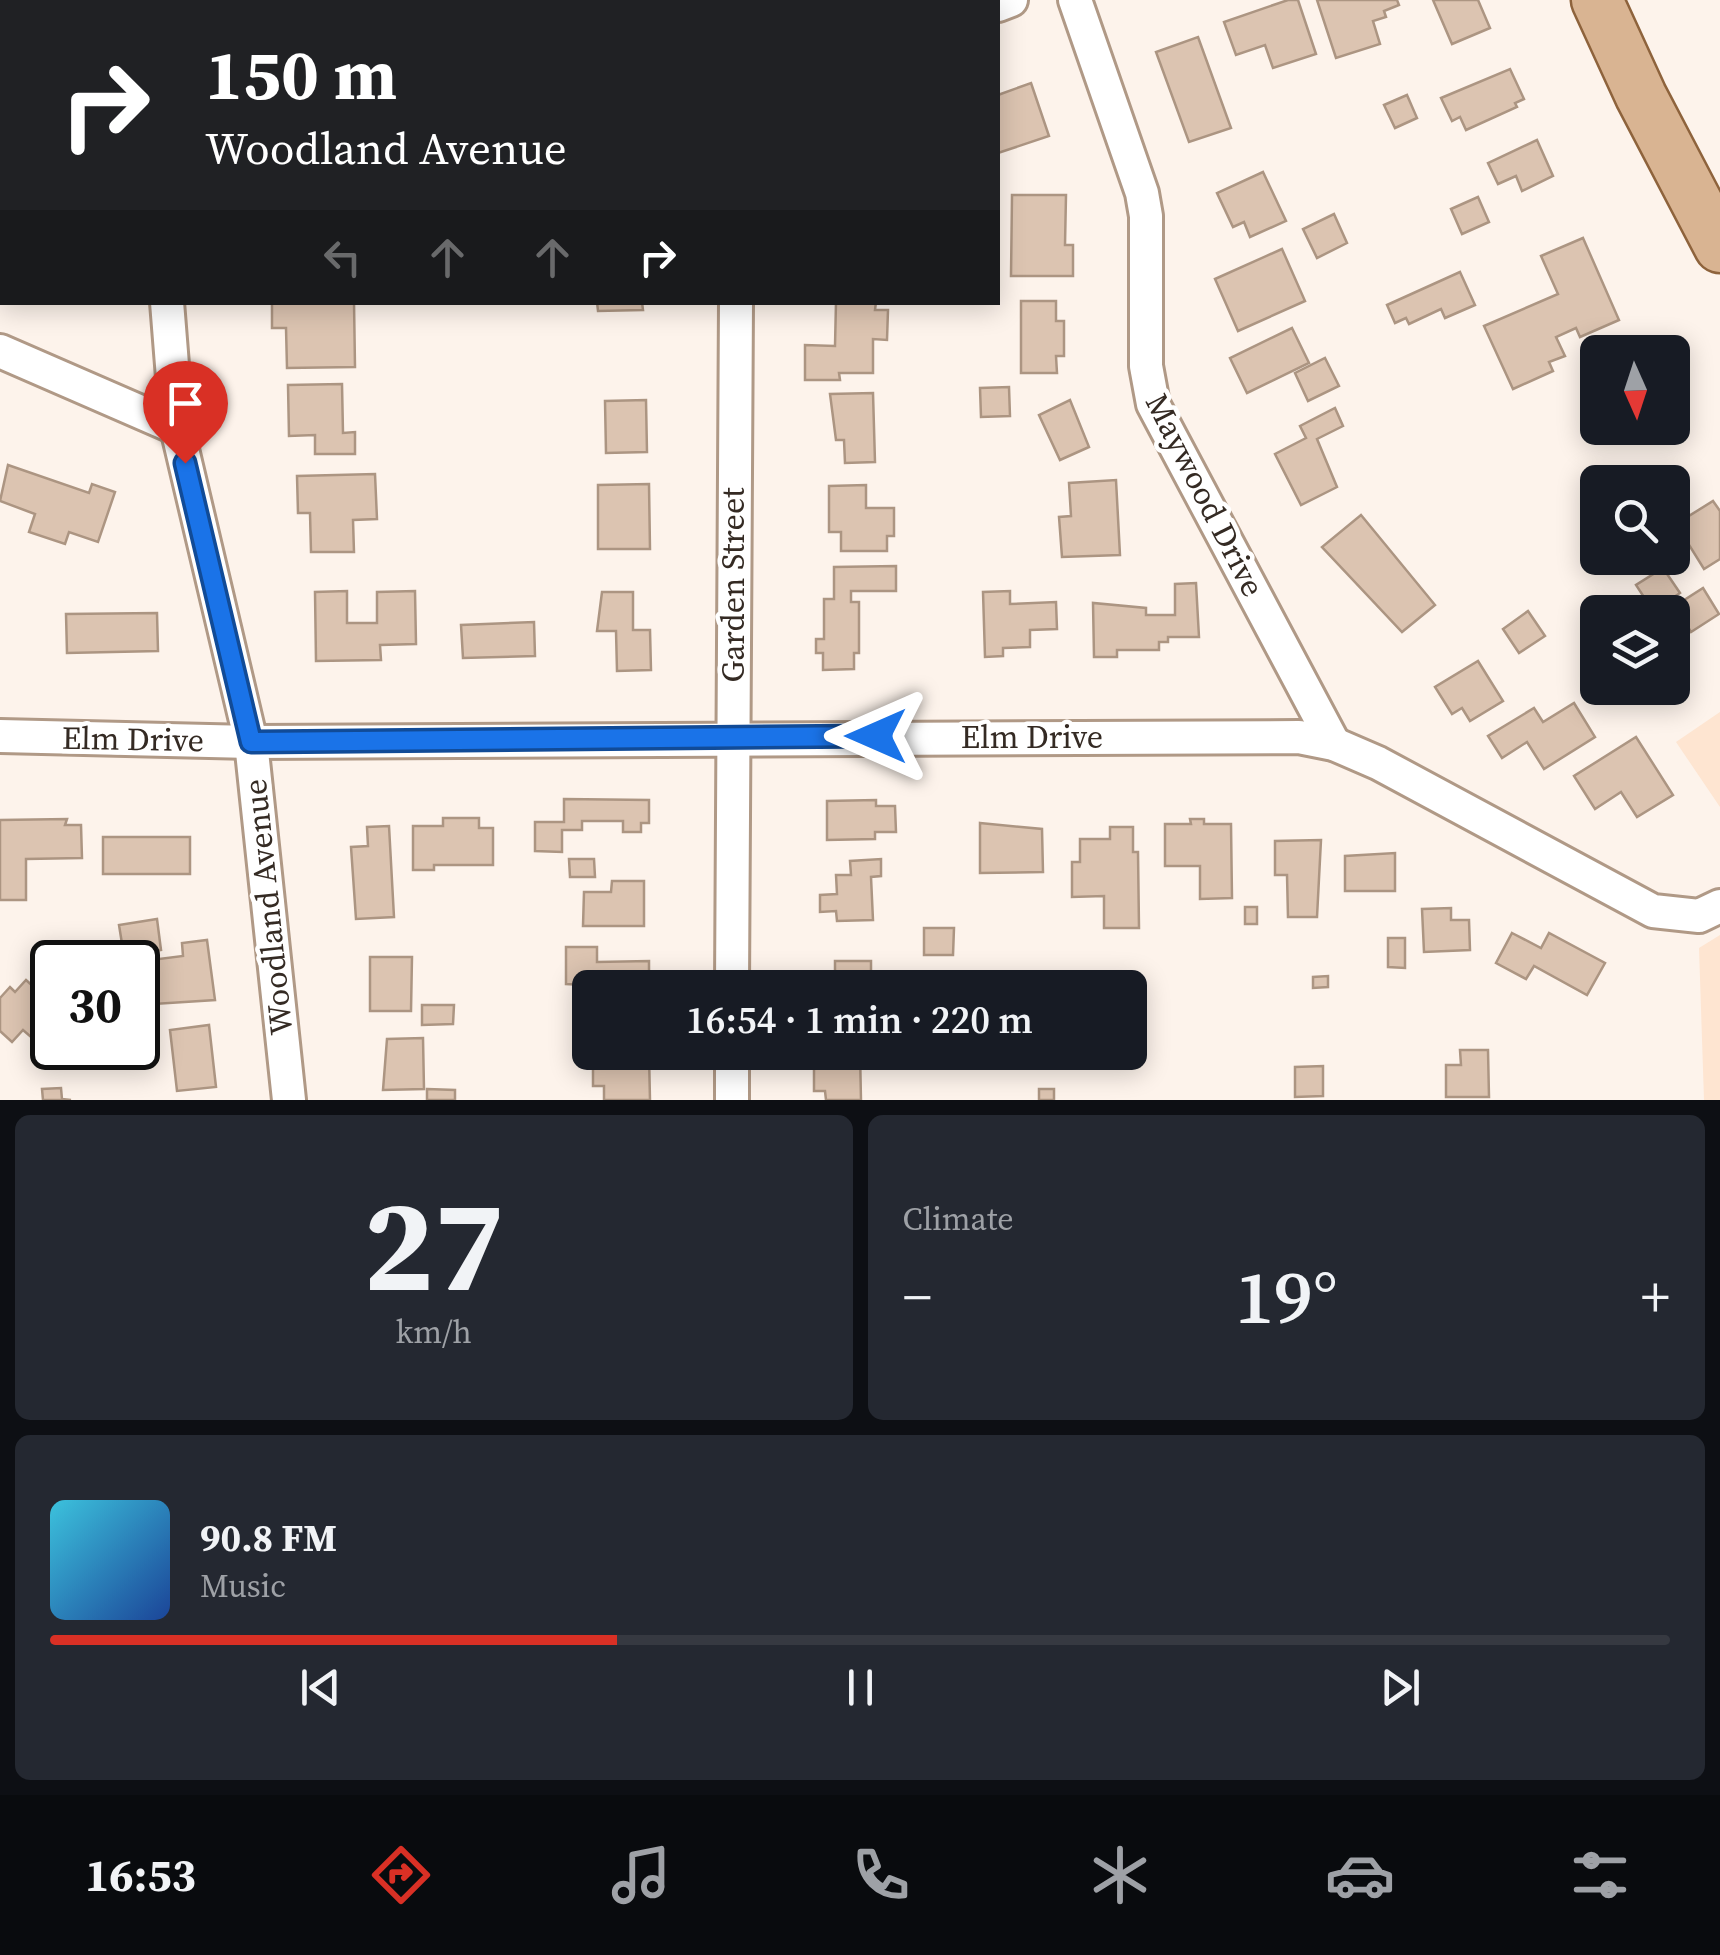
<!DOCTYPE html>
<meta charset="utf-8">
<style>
:root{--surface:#171b24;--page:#242831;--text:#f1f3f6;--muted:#9ea1a6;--line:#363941;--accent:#d93025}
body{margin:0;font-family:"Source Serif 4",serif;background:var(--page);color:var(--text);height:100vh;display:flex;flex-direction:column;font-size:38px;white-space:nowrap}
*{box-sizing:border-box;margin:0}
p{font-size:32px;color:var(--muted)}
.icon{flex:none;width:55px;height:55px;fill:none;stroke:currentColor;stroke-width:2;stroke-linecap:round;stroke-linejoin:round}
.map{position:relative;height:1100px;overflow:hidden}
.sheet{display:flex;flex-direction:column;gap:15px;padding:15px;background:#0d0f14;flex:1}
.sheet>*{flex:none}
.guide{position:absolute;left:0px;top:0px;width:1000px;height:305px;box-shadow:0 5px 25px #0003;background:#202124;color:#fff;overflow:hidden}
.needle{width:65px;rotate:177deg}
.controls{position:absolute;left:1580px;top:335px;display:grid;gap:20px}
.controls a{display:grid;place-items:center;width:110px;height:110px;border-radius:15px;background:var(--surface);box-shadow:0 5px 25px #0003;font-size:50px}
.speed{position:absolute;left:30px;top:940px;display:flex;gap:20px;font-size:50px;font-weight:700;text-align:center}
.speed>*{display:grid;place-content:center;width:130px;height:130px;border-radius:50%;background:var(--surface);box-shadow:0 5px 25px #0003;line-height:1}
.speed .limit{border:5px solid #111;border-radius:15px;background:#fff;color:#111}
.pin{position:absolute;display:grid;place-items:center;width:85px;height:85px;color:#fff;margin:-102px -42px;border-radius:50% 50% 50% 0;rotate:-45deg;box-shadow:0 0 10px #0007}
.pin .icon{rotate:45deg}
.me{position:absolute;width:110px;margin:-55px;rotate:270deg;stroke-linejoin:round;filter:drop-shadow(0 0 8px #0008)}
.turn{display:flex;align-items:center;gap:35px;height:210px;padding:0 40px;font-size:45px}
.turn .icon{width:130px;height:130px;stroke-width:2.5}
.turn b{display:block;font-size:70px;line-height:85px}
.lanes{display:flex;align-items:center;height:95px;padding:0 40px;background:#0003;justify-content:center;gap:50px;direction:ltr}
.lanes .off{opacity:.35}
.big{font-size:75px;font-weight:600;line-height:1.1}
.sheet .tile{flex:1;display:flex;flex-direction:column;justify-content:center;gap:15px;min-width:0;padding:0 35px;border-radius:15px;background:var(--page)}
.sheet .dial{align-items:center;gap:0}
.dial b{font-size:130px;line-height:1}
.song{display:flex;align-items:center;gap:30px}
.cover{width:120px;height:120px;border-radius:15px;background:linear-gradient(135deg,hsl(190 70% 55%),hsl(220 70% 35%))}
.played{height:10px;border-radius:5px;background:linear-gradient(90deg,var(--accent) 35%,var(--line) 35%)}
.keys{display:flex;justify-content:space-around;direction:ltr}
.heat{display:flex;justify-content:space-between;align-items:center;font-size:55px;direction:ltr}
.sheet .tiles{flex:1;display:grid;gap:15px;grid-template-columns:1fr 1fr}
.tile:last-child{grid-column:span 2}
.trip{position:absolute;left:572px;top:970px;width:575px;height:100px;border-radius:15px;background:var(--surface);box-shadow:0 5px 25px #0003;font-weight:600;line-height:100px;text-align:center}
.tabs{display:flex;height:160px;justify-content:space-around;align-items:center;background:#090b0e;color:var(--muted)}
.tabs .icon{width:70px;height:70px}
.tabs .on{color:var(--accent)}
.tabs b{font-size:45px;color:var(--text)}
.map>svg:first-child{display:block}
.built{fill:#fee5d1}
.building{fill:#dcc4b1;stroke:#ac9582;stroke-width:2.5}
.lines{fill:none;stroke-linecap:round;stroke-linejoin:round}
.minor-casing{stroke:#b09986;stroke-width:38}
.primary-casing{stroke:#8e633c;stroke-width:55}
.minor{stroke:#fff;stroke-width:32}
.primary{stroke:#d9b492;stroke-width:50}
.route-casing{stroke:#114b97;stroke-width:25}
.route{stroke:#1a73e8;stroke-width:18}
.labels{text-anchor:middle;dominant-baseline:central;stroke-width:9;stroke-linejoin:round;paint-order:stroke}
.street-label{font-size:32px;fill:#342a23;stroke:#fff}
</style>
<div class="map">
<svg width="1720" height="1100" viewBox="0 0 1720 1100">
<rect width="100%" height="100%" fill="#fdf3eb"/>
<g class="built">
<path d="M1720 712V807L1676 742Z"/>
<path d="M1720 935V1100H1704L1699 948Z"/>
</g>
<g class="building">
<path d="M1288 0H1298L1316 54 1273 68 1265 45 1236 55 1224 22Z"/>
<path d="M1317 0H1397L1399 5 1384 11 1386 17 1373 21 1380 44 1336 58Z"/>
<path d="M1433 0H1478L1490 28 1452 44Z"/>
<path d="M1198 37 1231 128 1189 142 1156 52Z"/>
<path d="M1510 69 1524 99 1515 103 1517 107 1466 130 1460 117 1452 121 1441 98Z"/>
<path d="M1031 83 1049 136 998 153V95Z"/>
<path d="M1407 95 1417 118 1395 128 1384 105Z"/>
<path d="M1537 140 1553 176 1522 191 1516 176 1498 184 1488 163Z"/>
<path d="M1263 172 1286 221 1250 237 1244 222 1233 227 1217 193Z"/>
<path d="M1012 195H1066L1065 245H1073V276H1011Z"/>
<path d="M1478 197 1489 222 1462 234 1451 209Z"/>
<path d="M1334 214 1347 243 1317 258 1303 229Z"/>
<path d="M1583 238 1619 320 1580 337 1576 328 1556 337 1565 356 1549 362 1553 371 1513 389 1484 326 1558 294 1541 256Z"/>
<path d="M1282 249 1305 301 1238 331 1215 279Z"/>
<path d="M1460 272 1475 305 1445 318 1441 309 1409 324 1406 318 1395 323 1387 305Z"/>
<path d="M1021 301H1056V321H1064V356H1056L1057 373H1021Z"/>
<path d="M272 302H354L355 367 287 368 286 328H272Z"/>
<path d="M597 302H642L643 310 598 311Z"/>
<path d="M836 302H876L875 310H888L887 340 873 339V373H839L840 380H805V345L835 346Z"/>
<path d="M1292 328 1309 363 1247 393 1230 358Z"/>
<path d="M1325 358 1339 386 1308 401 1295 373Z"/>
<path d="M342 384 343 433 355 432V454H315V435L289 436 288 385Z"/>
<path d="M1009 387 1010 416 981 417 980 388Z"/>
<path d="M873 393 875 462 845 463 844 440H836L830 394Z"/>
<path d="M646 400 647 452 606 453 605 401Z"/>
<path d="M1070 400 1089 447 1060 460 1039 415Z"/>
<path d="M1335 408 1343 426 1317 439 1337 487 1301 505 1275 454 1306 438 1300 426Z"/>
<path d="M1636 428H1667L1643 440Z"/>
<path d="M8 465 89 493 92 484 115 492 98 542 69 532 65 544 29 532 35 514 0 501Z"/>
<path d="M375 474 377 519 353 520 354 552H311L310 513H298L297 476Z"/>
<path d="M1116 480 1120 555 1062 557 1059 517 1071 516 1069 483Z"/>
<path d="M649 484 650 549H598V485Z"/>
<path d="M866 485V508H894V536H887V551H841V532H829V486Z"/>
<path d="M1713 501 1720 511V559L1704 569 1676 524Z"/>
<path d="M1361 515 1435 605 1402 632 1322 547Z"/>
<path d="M896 566V591H851V602H859V653H854V669L823 670V653H816V639H824V599H834V567Z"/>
<path d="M1663 568 1680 593 1653 611 1636 585Z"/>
<path d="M1196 583 1199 637H1168V642H1159V650H1117V657H1094L1093 603 1146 608V615H1175V584Z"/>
<path d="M1703 588 1719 614 1691 632 1675 606Z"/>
<path d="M347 591V623H377V592L415 591 416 644 380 645 381 660 316 661 315 592Z"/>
<path d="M1010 591V604L1056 602 1057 629 1030 630V647L1003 648V656L985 657 983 592Z"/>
<path d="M602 592H633V630H650L651 670 617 671 616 631H597Z"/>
<path d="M1528 611 1545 636 1519 653 1503 629Z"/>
<path d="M157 613 158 651 67 653 66 614Z"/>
<path d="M534 622 535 656 463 658 461 625Z"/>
<path d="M1478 661 1503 701 1470 721 1462 708 1452 714 1435 687Z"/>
<path d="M1574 703 1595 737 1544 769 1527 742 1502 758 1488 736 1534 708 1543 722Z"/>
<path d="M1636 737 1673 795 1637 817 1621 792 1595 809 1574 776Z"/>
<path d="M564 799 649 800V823H641V832H623V821H582V830H562V852L535 851V822H564Z"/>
<path d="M876 800V806H895L896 832H875V839L827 840V801Z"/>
<path d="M443 818H479V828H493V865H434V870H413V826H443Z"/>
<path d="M67 819 65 825H81L82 858 26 859V900H0V820Z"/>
<path d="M1190 819H1204V824H1231L1232 898 1200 899V866H1165V824H1191Z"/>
<path d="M980 823 1042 829 1043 872 980 873Z"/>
<path d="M389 826 394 917 356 919 351 847 368 846 367 827Z"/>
<path d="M1110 827H1133V852H1138L1139 928H1104V896L1072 897V862H1080V839H1110Z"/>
<rect x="103" y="837" width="87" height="37"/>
<path d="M1321 840 1317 917H1288L1287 875H1275V841Z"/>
<path d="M1395 853V891H1345V856Z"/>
<path d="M569 859H594L595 877H570Z"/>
<path d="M881 859V876L871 877 873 920 837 921 836 911 820 912V895L837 894 836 875H851L850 861Z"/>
<path d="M612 881H644V926H583L584 892H611Z"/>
<rect x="1245" y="907" width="12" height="17"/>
<path d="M1451 908V920H1469L1470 950 1424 952 1422 909Z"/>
<path d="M157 919 161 950 124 956 119 925Z"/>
<path d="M924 928H954L953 955H924Z"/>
<path d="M1512 933 1541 948 1549 933 1605 963 1587 995 1534 966 1526 979 1496 963Z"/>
<path d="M1388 938H1405V968L1388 967Z"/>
<path d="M207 940 215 1000 154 1004 143 961 183 956 182 943Z"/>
<path d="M566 947H597V962L649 961V988L566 984Z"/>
<path d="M370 957H412L411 1011H370Z"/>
<path d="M835 961H871V988H825V977H835Z"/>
<path d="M1328 976V987L1313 988V977Z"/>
<path d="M26 980 52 1003V1040L45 1049 23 1030 12 1042 0 1031V998L10 987 15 992Z"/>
<path d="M422 1005H454L453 1024 422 1025Z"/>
<path d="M209 1025 216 1087 177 1091 170 1030Z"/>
<path d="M423 1038 424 1089 383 1090 387 1039Z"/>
<path d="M1460 1050H1488L1489 1097H1446V1065H1461Z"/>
<path d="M827 1052H860L861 1100H826L825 1091H814V1068H827Z"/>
<path d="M627 1055H649L650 1100H604V1086H593V1065L628 1060Z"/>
<path d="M1323 1066V1096L1295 1097V1067Z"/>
<path d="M61 1088 62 1099 71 1100H43L42 1089Z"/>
<path d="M427 1089 455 1090V1100H427Z"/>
<rect x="1039" y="1089" width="15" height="11"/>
</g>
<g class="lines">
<g class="minor-casing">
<g id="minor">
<path d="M644 0 647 2"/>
<path d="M1075 0 1142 193 1146 216V366L1153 404 1334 744"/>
<path d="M186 2 187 0"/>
<path d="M998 5 1011 0"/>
<path d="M167 302 177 428 251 742 289 1100"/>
<path d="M0 351 177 428"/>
<path d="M0 736 251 742 1299 737 1334 744 1378 763 1653 911 1699 916 1720 906"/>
<path d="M732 988 736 302"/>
<path d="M732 1052V1100"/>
</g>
</g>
<g class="primary-casing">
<path id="primary" d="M1597 0 1641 96 1720 247"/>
</g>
<use href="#minor" class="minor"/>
<use href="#primary" class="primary"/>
</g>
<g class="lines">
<g class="route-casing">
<path id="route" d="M185 463 251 742 876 736"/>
</g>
<use href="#route" class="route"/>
</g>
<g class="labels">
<g class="street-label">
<text transform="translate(1205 495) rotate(63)">Maywood Drive</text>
<text transform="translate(733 585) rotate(-90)">Garden Street</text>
<text x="1032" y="737">Elm Drive</text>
<text transform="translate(133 739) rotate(1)">Elm Drive</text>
<text transform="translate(268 907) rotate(-96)">Woodland Avenue</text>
</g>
</g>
</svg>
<div class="controls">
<a><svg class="needle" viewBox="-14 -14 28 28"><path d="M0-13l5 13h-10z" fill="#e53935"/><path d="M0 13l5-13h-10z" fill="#9ea1a6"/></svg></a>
<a><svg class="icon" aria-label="search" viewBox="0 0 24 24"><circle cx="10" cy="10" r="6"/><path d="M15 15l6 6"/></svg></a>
<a><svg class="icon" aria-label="layers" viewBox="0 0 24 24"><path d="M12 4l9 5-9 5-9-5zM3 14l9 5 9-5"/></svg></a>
</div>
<div class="speed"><div class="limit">30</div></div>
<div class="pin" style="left:185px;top:463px;background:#d93025"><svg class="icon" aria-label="arrive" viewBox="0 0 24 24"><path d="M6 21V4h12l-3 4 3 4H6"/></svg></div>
<svg class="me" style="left:876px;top:736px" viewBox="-20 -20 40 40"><path d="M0-17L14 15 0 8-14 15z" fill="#1a73e8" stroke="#fff" stroke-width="4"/></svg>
<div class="trip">16:54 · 1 min · 220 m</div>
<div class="guide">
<div class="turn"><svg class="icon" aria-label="right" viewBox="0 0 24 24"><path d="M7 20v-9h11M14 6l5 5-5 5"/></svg><div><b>150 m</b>Woodland Avenue</div></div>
<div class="lanes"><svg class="icon off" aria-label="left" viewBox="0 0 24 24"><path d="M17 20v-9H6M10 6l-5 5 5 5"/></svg><svg class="icon off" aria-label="ahead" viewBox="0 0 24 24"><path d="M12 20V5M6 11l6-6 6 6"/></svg><svg class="icon off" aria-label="ahead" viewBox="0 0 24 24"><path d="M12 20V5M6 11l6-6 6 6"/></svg><svg class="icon" aria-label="right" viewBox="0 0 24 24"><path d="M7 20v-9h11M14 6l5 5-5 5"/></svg></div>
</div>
</div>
<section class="sheet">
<div class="tiles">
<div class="tile dial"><b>27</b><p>km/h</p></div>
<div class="tile"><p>Climate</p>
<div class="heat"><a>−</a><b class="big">19°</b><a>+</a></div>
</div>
<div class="tile">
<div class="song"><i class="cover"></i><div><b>90.8 FM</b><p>Music</p></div></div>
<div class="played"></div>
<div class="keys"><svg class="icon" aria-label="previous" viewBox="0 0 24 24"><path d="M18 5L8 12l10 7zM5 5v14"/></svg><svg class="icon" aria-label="pause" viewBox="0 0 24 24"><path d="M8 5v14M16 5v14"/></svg><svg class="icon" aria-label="next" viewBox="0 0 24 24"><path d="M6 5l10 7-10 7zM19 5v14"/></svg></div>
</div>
</div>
</section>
<nav class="tabs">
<b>16:53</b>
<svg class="icon on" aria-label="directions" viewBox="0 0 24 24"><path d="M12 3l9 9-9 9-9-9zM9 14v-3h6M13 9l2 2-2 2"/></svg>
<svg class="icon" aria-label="music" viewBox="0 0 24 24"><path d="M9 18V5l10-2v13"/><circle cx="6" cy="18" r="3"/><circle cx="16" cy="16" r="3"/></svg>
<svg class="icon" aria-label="phone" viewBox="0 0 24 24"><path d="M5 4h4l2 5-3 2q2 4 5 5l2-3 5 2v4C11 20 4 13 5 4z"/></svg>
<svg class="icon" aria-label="climate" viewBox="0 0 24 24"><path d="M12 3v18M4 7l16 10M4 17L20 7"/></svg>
<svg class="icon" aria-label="car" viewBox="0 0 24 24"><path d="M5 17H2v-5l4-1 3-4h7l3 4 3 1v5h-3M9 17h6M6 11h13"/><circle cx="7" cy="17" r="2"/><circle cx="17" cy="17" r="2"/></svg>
<svg class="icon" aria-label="filters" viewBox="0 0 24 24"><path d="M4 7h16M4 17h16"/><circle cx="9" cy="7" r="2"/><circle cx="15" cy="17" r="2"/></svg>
</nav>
